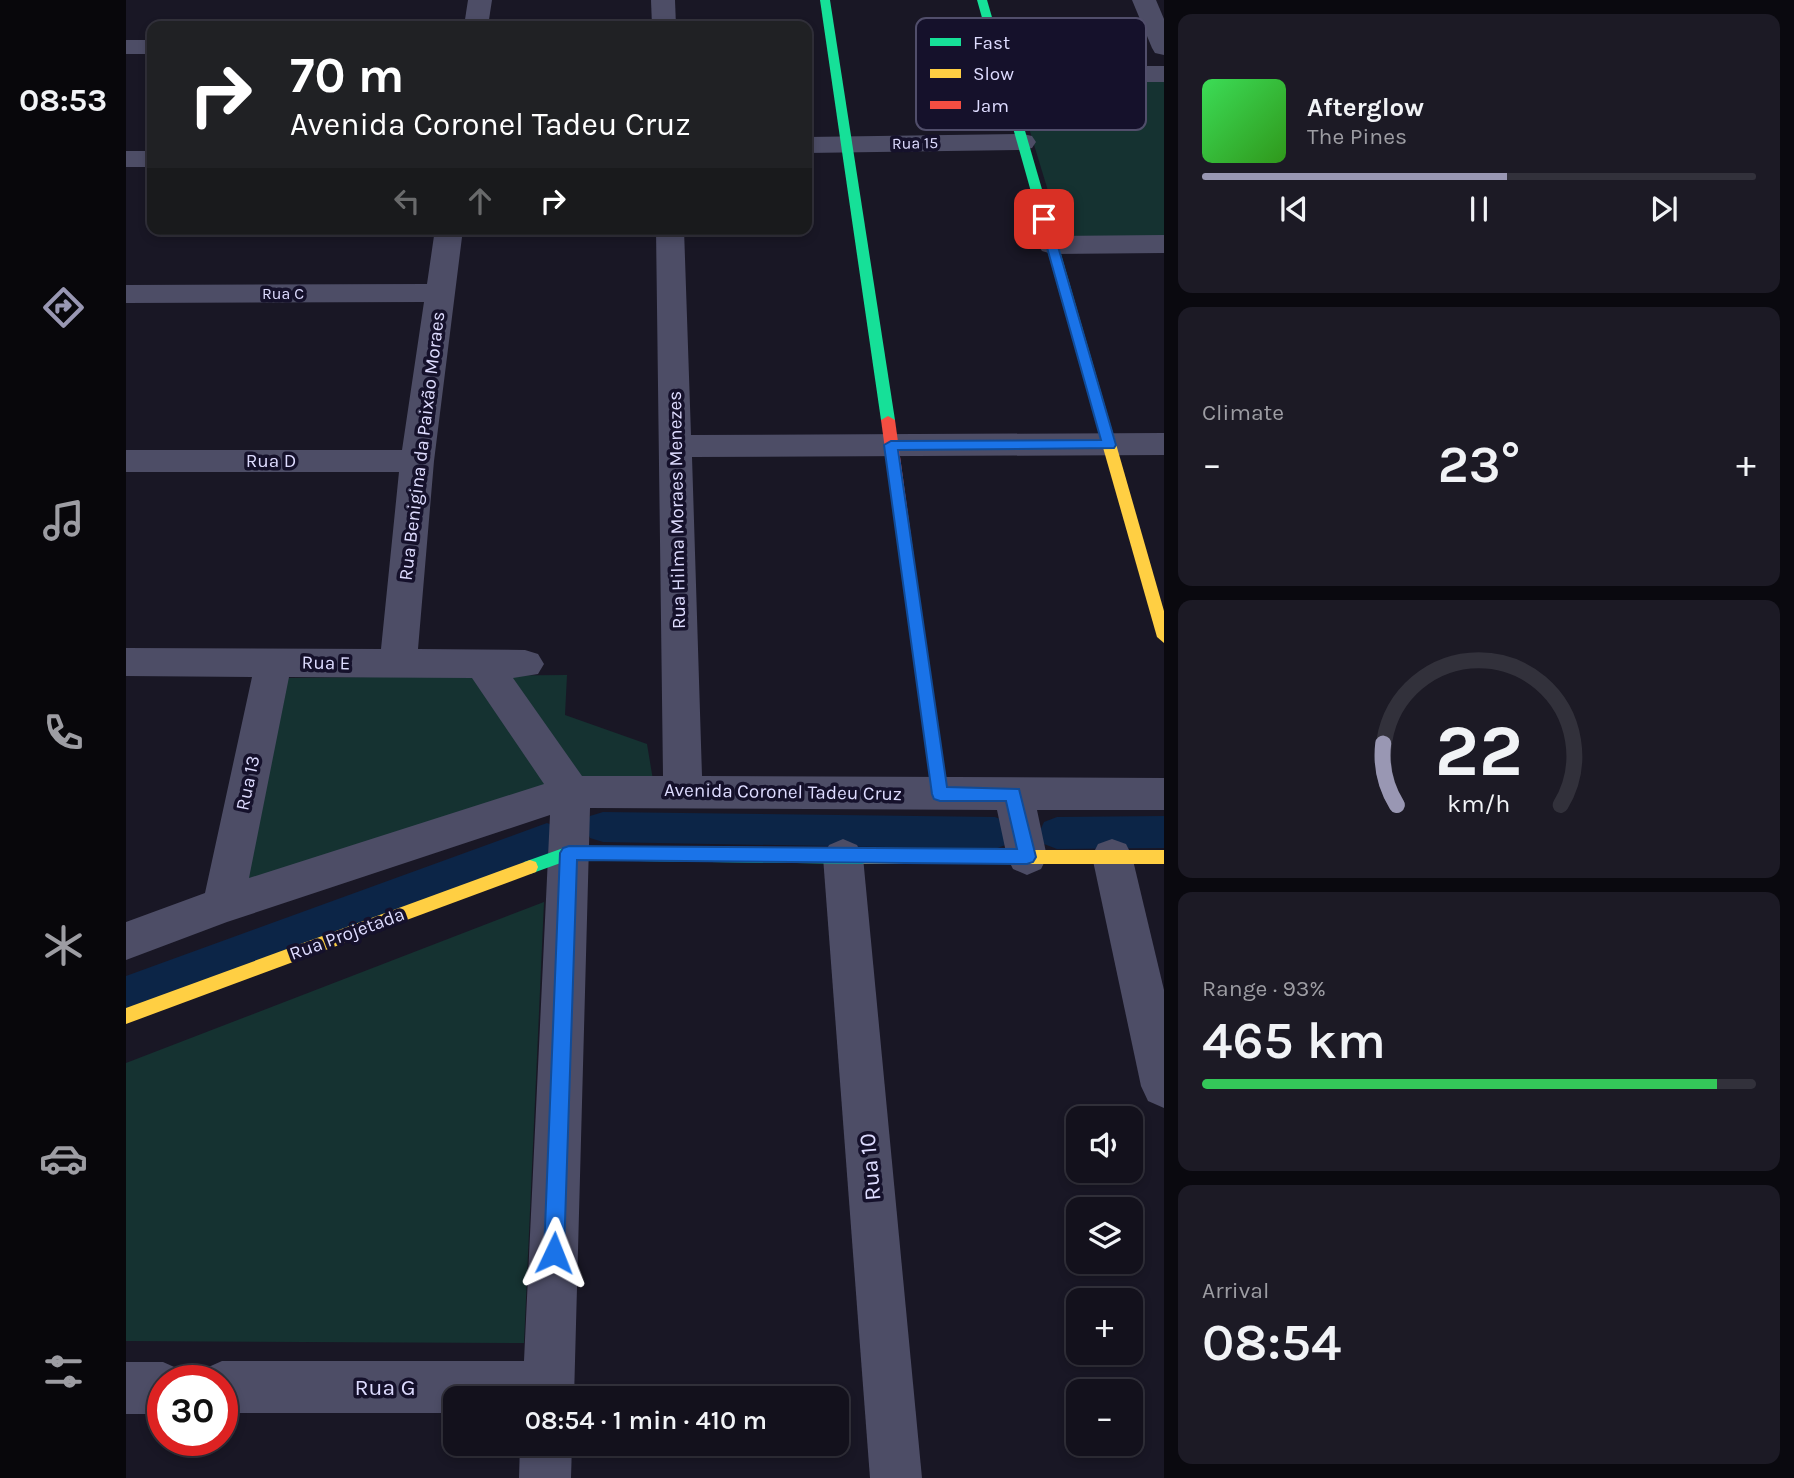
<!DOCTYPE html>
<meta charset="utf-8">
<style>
:root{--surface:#13111c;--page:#1c1a25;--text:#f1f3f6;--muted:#9d9da3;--line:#32313b;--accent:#9997b3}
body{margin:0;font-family:Karla,sans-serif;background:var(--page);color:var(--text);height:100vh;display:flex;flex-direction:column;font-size:26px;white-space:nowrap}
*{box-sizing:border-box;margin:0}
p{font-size:23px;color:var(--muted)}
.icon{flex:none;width:38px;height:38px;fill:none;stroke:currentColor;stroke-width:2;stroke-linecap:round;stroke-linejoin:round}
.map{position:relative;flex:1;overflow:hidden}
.sheet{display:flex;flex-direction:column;gap:14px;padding:14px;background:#0a090f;width:630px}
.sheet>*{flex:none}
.top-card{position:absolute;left:21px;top:21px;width:665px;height:214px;border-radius:14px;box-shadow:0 4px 10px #0003,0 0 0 2px var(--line);background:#202124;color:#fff;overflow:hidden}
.buttons{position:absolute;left:940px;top:1106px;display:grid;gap:14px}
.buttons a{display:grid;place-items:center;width:77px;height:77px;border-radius:14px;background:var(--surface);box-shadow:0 4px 10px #0003,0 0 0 2px var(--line);font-size:35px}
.speed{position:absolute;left:21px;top:1365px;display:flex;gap:14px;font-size:35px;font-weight:700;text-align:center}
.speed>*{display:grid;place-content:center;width:91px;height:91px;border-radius:50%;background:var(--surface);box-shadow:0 4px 10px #0003,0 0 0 2px var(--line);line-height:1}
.speed .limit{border:10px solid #d22;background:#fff;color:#111}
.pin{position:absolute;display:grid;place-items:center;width:60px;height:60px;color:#fff;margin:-30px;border-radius:14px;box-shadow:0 4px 10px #0006}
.me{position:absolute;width:77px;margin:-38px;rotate:2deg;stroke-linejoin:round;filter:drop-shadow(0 0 5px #0008)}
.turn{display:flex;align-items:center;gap:24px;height:147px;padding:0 28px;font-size:32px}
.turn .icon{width:91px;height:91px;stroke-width:2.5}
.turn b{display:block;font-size:49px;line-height:60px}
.lanes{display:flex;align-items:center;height:66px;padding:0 28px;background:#0003;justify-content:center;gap:35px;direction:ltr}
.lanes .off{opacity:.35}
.big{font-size:52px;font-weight:600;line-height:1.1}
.sheet .widget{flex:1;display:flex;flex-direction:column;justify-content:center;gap:10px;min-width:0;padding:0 24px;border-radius:14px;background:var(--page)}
.sheet .dial{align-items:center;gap:0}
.dial svg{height:182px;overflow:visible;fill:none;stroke:var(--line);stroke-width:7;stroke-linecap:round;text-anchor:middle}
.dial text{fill:var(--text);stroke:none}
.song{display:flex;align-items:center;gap:21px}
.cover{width:84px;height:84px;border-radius:10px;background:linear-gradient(135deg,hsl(130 70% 55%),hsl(110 70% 35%))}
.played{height:7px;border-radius:4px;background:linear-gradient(90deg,var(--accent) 55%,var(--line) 55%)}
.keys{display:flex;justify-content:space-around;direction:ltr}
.heat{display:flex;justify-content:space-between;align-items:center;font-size:38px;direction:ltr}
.charge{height:10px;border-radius:5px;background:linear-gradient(90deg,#34c759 93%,var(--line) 0)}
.trip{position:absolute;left:317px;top:1386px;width:406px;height:70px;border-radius:14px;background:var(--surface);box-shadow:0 4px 10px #0003,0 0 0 2px var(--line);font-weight:600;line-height:70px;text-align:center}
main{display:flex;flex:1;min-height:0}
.tab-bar{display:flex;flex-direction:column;width:126px;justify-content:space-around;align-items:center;background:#08070b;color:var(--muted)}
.tab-bar .icon{width:49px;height:49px}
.tab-bar .on{color:var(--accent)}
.tab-bar b{font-size:32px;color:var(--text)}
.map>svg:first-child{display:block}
.green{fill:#153231}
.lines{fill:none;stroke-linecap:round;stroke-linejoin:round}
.canal{fill:#0c2547;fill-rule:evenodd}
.street{fill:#4d4d66;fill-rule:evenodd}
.fast{fill:#16e098;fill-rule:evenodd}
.slow{fill:#ffcf43;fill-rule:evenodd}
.jam{fill:#f24e42;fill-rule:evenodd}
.route{fill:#1a73e8;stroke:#114b97;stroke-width:2}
.labels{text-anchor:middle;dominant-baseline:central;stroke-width:7;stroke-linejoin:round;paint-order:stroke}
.far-street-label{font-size:16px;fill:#dedcff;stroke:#15112b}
.street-label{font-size:19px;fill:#dedcff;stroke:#15112b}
.near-street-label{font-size:23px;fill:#dedcff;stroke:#15112b}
.key{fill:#15112b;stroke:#514e6b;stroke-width:2}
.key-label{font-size:19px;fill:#dedcff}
</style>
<main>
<nav class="tab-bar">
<b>08:53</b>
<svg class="icon on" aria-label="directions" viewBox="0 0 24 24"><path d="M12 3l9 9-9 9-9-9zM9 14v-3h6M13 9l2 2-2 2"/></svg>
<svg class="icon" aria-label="music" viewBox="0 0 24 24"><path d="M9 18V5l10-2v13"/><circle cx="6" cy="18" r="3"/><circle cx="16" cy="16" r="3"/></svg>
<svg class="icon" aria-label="phone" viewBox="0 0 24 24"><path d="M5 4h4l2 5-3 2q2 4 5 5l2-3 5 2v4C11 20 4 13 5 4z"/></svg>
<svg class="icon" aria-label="climate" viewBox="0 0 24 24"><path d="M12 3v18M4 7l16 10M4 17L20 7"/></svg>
<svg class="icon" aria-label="car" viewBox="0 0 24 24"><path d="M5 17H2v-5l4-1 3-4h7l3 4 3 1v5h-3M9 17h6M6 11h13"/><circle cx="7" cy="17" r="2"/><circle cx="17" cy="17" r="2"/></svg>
<svg class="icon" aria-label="filters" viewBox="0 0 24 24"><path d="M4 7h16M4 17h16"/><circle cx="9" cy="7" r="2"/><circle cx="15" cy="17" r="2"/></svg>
</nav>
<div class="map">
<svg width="1038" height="1478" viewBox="0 0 1038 1478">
<rect width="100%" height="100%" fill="#191725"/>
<g class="green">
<path d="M889 82H1038V237H936Z"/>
<path d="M441 675 439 715 521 744 527 780 118 884 155 678Z"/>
<path d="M418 902 398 1343 0 1341V1063Z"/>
</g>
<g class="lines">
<g class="canal">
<path d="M477 812 869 817 882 822 887 833 882 844 869 849 477 842 464 838 459 827 464 816Z"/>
<path d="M1038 816V848L931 849 918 844 913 833 918 822 931 817Z"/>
<path d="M421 823 434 828 439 839 434 850 0 1012V976Z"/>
</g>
<g class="street">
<path d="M342 0H366L362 26H338Z"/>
<path d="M525 0H549L550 26H526Z"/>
<path d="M1006 0H1030L1038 19V55L1029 53 1026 48Z"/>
<rect x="0" y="40" width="26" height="14"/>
<path d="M878 66H1038V82H878L869 79 865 74 869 69Z"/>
<path d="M897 134 906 136 910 142 906 148 897 150 681 153V137Z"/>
<rect x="0" y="151" width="26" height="16"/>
<path d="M309 229H337L308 461 292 649 399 650 412 654 418 664 412 674 387 678 456 776H537L530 229H558L565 435 1038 433V455L566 457 576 776 1038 778V810H911L921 857 915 869 901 875 887 869 881 857 871 810 464 808 448 1398H329V1413H96V1381H73L78 1369 96 1361H398L424 815 101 922 0 960V922L79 893 126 677 0 676V648L255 649 273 472H0V450H276L298 302 0 303V285L301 284ZM163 677 346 678 418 784 123 878Z"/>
<path d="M1038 235V253L926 254 916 251 912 245 916 239 926 236Z"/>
<path d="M717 839 731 845 737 857 796 1478H744L697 857 703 845Z"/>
<path d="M986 839 1000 844 1006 856 1038 990V1108L1022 1101 1015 1086 966 856 972 844Z"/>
<path d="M0 1362H37L55 1370 60 1381H37V1414H0Z"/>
<path d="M394 1444H446L445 1478H393Z"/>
</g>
<g class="fast">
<path d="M694 0H704L769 420 762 424 755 420Z"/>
<path d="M851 0H861L986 430 984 433H974L972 430Z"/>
<path d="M791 625 798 631 822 794 820 799 814 801 808 799 806 794 784 631Z"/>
<path d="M443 846 739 850 745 852 747 857 745 862 739 864 443 860 404 874 398 872 396 867 398 862Z"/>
</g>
<g class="slow">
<path d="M979 425 986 430 1038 611V643L1031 637 972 430Z"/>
<path d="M739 850H1038V864H739L733 862 731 857 733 852Z"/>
<path d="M404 860 410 862 412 867 410 872 0 1024V1008Z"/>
</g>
<path class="jam" d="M762 416 769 420 798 631 791 637 784 631 755 420Z"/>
</g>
<path class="route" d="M918 216 924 219 990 445 988 448 772 450 821 787 893 789 910 857 907 862 901 864 451 860 438 1253 435 1260 428 1263 421 1260 418 1253 434 853 437 848 443 846 891 849 880 801H814L808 799 806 794 758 445 765 441 975 440 913 219Z"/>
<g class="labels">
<g class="far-street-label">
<text transform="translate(789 143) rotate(-1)">Rua 15</text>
<text x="157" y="293">Rua C</text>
</g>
<g class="street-label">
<text transform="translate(296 446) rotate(-83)">Rua Benigina da Paixão Moraes</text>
<text x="145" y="461">Rua D</text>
<text transform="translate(551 510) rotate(-91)">Rua Hilma Moraes Menezes</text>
<text transform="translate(200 663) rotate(1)">Rua E</text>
<text transform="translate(122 783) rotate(-78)">Rua 13</text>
<text transform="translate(657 792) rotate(1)">Avenida Coronel Tadeu Cruz</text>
<text transform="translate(221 934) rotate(-20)">Rua Projetada</text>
</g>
<g class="near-street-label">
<text transform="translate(744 1167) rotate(-95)">Rua 10</text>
<text x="259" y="1387">Rua G</text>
</g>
</g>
<rect x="790" y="18" width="230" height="112" rx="10" class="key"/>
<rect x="804" y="38" width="31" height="8" fill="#16e098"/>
<rect x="804" y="69" width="31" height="9" fill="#ffcf43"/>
<rect x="804" y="101" width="31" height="8" fill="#f24e42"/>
<g class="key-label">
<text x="847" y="49">Fast</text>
<text x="847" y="80">Slow</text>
<text x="847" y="112">Jam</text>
</g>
</svg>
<div class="buttons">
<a><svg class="icon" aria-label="sound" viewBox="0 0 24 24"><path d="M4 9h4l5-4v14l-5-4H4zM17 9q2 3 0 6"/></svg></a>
<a><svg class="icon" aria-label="layers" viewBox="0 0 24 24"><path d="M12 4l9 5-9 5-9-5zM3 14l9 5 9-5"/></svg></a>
<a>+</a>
<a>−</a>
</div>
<div class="speed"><div class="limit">30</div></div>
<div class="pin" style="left:918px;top:219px;background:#d93025"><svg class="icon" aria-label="arrive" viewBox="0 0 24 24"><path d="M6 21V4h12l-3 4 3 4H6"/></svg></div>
<svg class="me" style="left:428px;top:1253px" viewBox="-20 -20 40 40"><path d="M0-17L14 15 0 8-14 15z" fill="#1a73e8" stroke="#fff" stroke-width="4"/></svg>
<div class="trip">08:54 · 1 min · 410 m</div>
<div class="top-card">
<div class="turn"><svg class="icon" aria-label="right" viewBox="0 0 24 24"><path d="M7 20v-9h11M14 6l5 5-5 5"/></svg><div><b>70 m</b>Avenida Coronel Tadeu Cruz</div></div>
<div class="lanes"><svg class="icon off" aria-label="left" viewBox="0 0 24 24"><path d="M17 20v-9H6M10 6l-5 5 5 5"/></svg><svg class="icon off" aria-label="ahead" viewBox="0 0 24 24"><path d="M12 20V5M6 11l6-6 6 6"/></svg><svg class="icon" aria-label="right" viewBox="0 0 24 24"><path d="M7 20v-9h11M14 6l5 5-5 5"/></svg></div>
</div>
</div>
<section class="sheet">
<div class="widget">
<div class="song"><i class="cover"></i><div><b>Afterglow</b><p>The Pines</p></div></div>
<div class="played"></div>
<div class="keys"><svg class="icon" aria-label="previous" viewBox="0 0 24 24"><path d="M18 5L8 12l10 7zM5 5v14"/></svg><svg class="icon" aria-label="pause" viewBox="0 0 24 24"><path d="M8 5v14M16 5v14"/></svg><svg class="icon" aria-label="next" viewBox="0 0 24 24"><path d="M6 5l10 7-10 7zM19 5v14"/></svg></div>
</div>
<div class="widget"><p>Climate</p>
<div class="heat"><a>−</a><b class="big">23°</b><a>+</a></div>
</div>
<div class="widget dial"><svg viewBox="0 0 100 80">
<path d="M14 69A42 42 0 1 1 86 69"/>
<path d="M14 69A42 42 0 0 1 8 42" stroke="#9997b3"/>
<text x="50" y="56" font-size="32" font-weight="700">22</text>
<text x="50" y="72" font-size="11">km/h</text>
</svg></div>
<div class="widget"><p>Range · 93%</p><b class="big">465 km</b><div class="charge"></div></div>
<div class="widget"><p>Arrival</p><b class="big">08:54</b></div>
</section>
</main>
